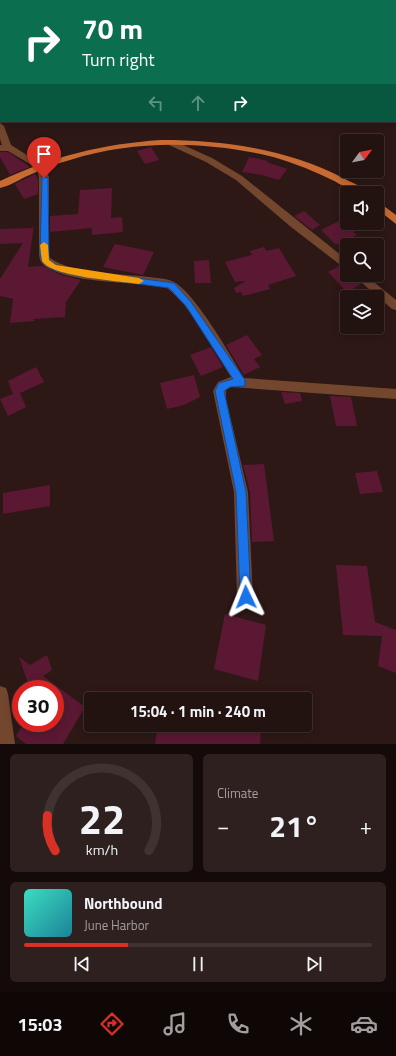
<!DOCTYPE html>
<meta charset="utf-8">
<style>
:root{--surface:#221210;--page:#2e201e;--text:#f1f3f6;--muted:#a29e9f;--line:#3f3230;--accent:#d93025}
body{margin:0;font-family:"Titillium Web",sans-serif;background:var(--page);color:var(--text);height:100vh;display:flex;flex-direction:column;font-size:15px;white-space:nowrap}
*{box-sizing:border-box;margin:0}
p{font-size:13px;color:var(--muted)}
.icon{flex:none;width:22px;height:22px;fill:none;stroke:currentColor;stroke-width:2;stroke-linecap:round;stroke-linejoin:round}
.map{position:relative;height:744px;overflow:hidden}
.details{display:flex;flex-direction:column;gap:10px;padding:10px;background:#130a09;flex:1}
.details>*{flex:none}
.hud{position:absolute;left:0px;top:0px;width:396px;height:122px;box-shadow:0 2px 10px #0003,0 0 0 1px var(--line);background:#0b6e4f;color:#fff;overflow:hidden}
.needle{width:26px;rotate:58deg}
.fabs{position:absolute;left:340px;top:134px;display:grid;gap:8px}
.fabs a{display:grid;place-items:center;width:44px;height:44px;border-radius:4px;background:var(--surface);box-shadow:0 2px 10px #0003,0 0 0 1px var(--line);font-size:20px}
.speed{position:absolute;left:12px;top:680px;display:flex;gap:8px;font-size:20px;font-weight:700;text-align:center}
.speed>*{display:grid;place-content:center;width:52px;height:52px;border-radius:50%;background:var(--surface);box-shadow:0 2px 10px #0003,0 0 0 1px var(--line);line-height:1}
.speed .limit{border:6px solid #d22;background:#fff;color:#111}
.pin{position:absolute;display:grid;place-items:center;width:34px;height:34px;color:#fff;margin:-41px -17px;border-radius:50% 50% 50% 0;rotate:-45deg;box-shadow:0 0 4px #0007}
.pin .icon{rotate:45deg}
.me{position:absolute;width:44px;margin:-22px;rotate:358deg;stroke-linejoin:round;filter:drop-shadow(0 0 3px #0008)}
.turn{display:flex;align-items:center;gap:14px;height:84px;padding:0 16px;font-size:18px}
.turn .icon{width:52px;height:52px;stroke-width:2.5}
.turn b{display:block;font-size:28px;line-height:34px}
.lanes{display:flex;align-items:center;height:38px;padding:0 16px;background:#0003;justify-content:center;gap:20px;direction:ltr}
.lanes .off{opacity:.35}
.big{font-size:30px;font-weight:700;line-height:1.1}
.details .tile{flex:1;display:flex;flex-direction:column;justify-content:center;gap:6px;min-width:0;padding:0 14px;border-radius:6px;background:var(--page)}
.details .dial{align-items:center;gap:0}
.dial svg{height:104px;overflow:visible;fill:none;stroke:var(--line);stroke-width:7;stroke-linecap:round;text-anchor:middle}
.dial text{fill:var(--text);stroke:none}
.song{display:flex;align-items:center;gap:12px}
.cover{width:48px;height:48px;border-radius:6px;background:linear-gradient(135deg,hsl(170 70% 55%),hsl(190 70% 35%))}
.played{height:4px;border-radius:2px;background:linear-gradient(90deg,var(--accent) 30%,var(--line) 30%)}
.keys{display:flex;justify-content:space-around;direction:ltr}
.heat{display:flex;justify-content:space-between;align-items:center;font-size:22px;direction:ltr}
.details .tiles{flex:1;display:grid;gap:10px;grid-template-columns:1fr 1fr}
.tile:last-child{grid-column:span 2}
.trip{position:absolute;left:84px;top:692px;width:228px;height:40px;border-radius:4px;background:var(--surface);box-shadow:0 2px 10px #0003,0 0 0 1px var(--line);font-weight:700;line-height:40px;text-align:center}
.dock{display:flex;height:64px;justify-content:space-around;align-items:center;background:#0e0706;color:var(--muted)}
.dock .icon{width:28px;height:28px}
.dock .active{color:var(--accent)}
.dock b{font-size:18px;color:var(--text)}
.map>svg:first-child{display:block}
.building{fill:#5b1833}
.lines{fill:none;stroke-linecap:round;stroke-linejoin:round}
.minor{fill:#73462e;fill-rule:evenodd}
.major{fill:#c86b33;fill-rule:evenodd}
.route{fill:#1a73e8;stroke:#114b97}
.slow{fill:#f59e0b}
</style>
<div class="map">
<svg width="396" height="744" viewBox="0 0 396 744">
<rect width="100%" height="100%" fill="#2d1816"/>
<g class="building">
<path d="M151 147 159 160 145 164 137 151Z"/>
<path d="M0 152H8L30 167 10 175 0 157Z"/>
<path d="M249 157 268 161 267 162 287 169 279 180 262 175 242 172Z"/>
<path d="M35 174 38 179V194L24 199 15 184Z"/>
<path d="M112 188 111 218 122 217 123 232 92 235V228L50 232V216L78 214 80 190Z"/>
<path d="M304 211 320 225 312 230 294 216Z"/>
<path d="M347 217V223H371L353 232 357 235 336 245 321 230Z"/>
<path d="M34 225 28 267 42 266 61 275 81 280 66 302 65 317 33 319 35 321 10 323 13 299 0 296V279L23 243 0 244V229L33 228Z"/>
<path d="M115 244 154 252 143 275 103 267Z"/>
<path d="M264 247 266 251 279 248 296 276 268 285 270 289 243 296 241 292 236 293 234 288 246 281 235 282 225 262 252 255 250 251Z"/>
<path d="M209 260 211 283H195L194 261Z"/>
<path d="M339 266 347 271V275H352L361 284 347 292 328 272Z"/>
<path d="M247 335 262 355 254 359 260 367 244 375 226 345Z"/>
<path d="M211 347 223 367 201 376 190 355Z"/>
<path d="M36 367 44 382 20 393 26 407 8 416 0 399 13 394 8 381Z"/>
<path d="M194 375 200 397 184 405 167 409 160 383Z"/>
<path d="M281 392 300 393 302 401 285 404Z"/>
<path d="M330 396 351 397 357 426H336Z"/>
<path d="M264 464 274 541 252 542 250 492 243 465Z"/>
<path d="M377 471 383 492 360 494 355 473Z"/>
<path d="M50 485V506L3 514V493Z"/>
<path d="M336 565 367 566 375 622 396 630V673L378 666 382 636 343 635Z"/>
<path d="M225 614 266 625 258 681 214 669Z"/>
<path d="M47 655 52 670 43 676 85 707 63 744H26L16 736 24 723H55V689H30L19 657 30 665Z"/>
<path d="M158 725H247L261 727 260 744H155Z"/>
</g>
<g class="lines">
<g class="minor">
<path d="M0 123 4 126 11 145 46 167 49 178V255L50 258C74 275 119 273 148 277 156 278 167 278 174 282 195 293 231 356 244 378L396 389V399L231 387 226 390V399L248 492 253 597 250 602 245 605 240 602 237 597 234 492 213 391 218 382 231 377C215 351 191 306 167 288 133 281 79 284 50 269 43 266 40 262 39 255V178L37 168 8 151H0V145H2L0 139Z"/>
<path d="M172 140 212 158 242 176 347 260V270L291 227 236 180 206 162 169 145V141Z"/>
<path d="M353 275H365L396 300V310L392 309Z"/>
<path d="M0 686 6 688 8 694 15 744H0Z"/>
</g>
<g class="major">
<path d="M161 140C224 140 288 149 345 179 352 183 364 187 369 193 351 193 345 186 330 179 309 169 287 160 265 155 202 141 132 140 70 160 55 164 40 170 25 177 17 181 9 186 0 188V181C54 156 102 144 161 140Z"/>
<path d="M377 201 396 215V224L377 209Z"/>
</g>
</g>
<path class="route" d="M42 176 48 178 49 260 56 265 79 270 174 283 191 302 245 380V386L230 387 224 391 246 492 251 597 250 601 246 603 241 601 240 597 236 492 215 391 219 383 233 379 186 306 169 288 79 276 54 270 43 263 40 255Z"/>
<path class="slow" d="M44 242 48 245 49 260 56 265 139 278 144 281 139 284C119 281 52 277 42 261L40 245Z"/>
</svg>
<div class="fabs">
<a><svg class="needle" viewBox="-14 -14 28 28"><path d="M0-13l5 13h-10z" fill="#e53935"/><path d="M0 13l5-13h-10z" fill="#a29e9f"/></svg></a>
<a><svg class="icon" aria-label="sound" viewBox="0 0 24 24"><path d="M4 9h4l5-4v14l-5-4H4zM17 9q2 3 0 6"/></svg></a>
<a><svg class="icon" aria-label="search" viewBox="0 0 24 24"><circle cx="10" cy="10" r="6"/><path d="M15 15l6 6"/></svg></a>
<a><svg class="icon" aria-label="layers" viewBox="0 0 24 24"><path d="M12 4l9 5-9 5-9-5zM3 14l9 5 9-5"/></svg></a>
</div>
<div class="speed"><div class="limit">30</div></div>
<div class="pin" style="left:44px;top:178px;background:#d93025"><svg class="icon" aria-label="arrive" viewBox="0 0 24 24"><path d="M6 21V4h12l-3 4 3 4H6"/></svg></div>
<svg class="me" style="left:246px;top:597px" viewBox="-20 -20 40 40"><path d="M0-17L14 15 0 8-14 15z" fill="#1a73e8" stroke="#fff" stroke-width="4"/></svg>
<div class="trip">15:04 · 1 min · 240 m</div>
<div class="hud">
<div class="turn"><svg class="icon" aria-label="right" viewBox="0 0 24 24"><path d="M7 20v-9h11M14 6l5 5-5 5"/></svg><div><b>70 m</b>Turn right</div></div>
<div class="lanes"><svg class="icon off" aria-label="left" viewBox="0 0 24 24"><path d="M17 20v-9H6M10 6l-5 5 5 5"/></svg><svg class="icon off" aria-label="ahead" viewBox="0 0 24 24"><path d="M12 20V5M6 11l6-6 6 6"/></svg><svg class="icon" aria-label="right" viewBox="0 0 24 24"><path d="M7 20v-9h11M14 6l5 5-5 5"/></svg></div>
</div>
</div>
<section class="details">
<div class="tiles">
<div class="tile dial"><svg viewBox="0 0 100 80">
<path d="M14 69A42 42 0 1 1 86 69"/>
<path d="M14 69A42 42 0 0 1 8 42" stroke="#d93025"/>
<text x="50" y="56" font-size="32" font-weight="700">22</text>
<text x="50" y="72" font-size="11">km/h</text>
</svg></div>
<div class="tile"><p>Climate</p>
<div class="heat"><a>−</a><b class="big">21°</b><a>+</a></div>
</div>
<div class="tile">
<div class="song"><i class="cover"></i><div><b>Northbound</b><p>June Harbor</p></div></div>
<div class="played"></div>
<div class="keys"><svg class="icon" aria-label="previous" viewBox="0 0 24 24"><path d="M18 5L8 12l10 7zM5 5v14"/></svg><svg class="icon" aria-label="pause" viewBox="0 0 24 24"><path d="M8 5v14M16 5v14"/></svg><svg class="icon" aria-label="next" viewBox="0 0 24 24"><path d="M6 5l10 7-10 7zM19 5v14"/></svg></div>
</div>
</div>
</section>
<nav class="dock">
<b>15:03</b>
<svg class="icon active" aria-label="directions" viewBox="0 0 24 24"><path d="M12 3l9 9-9 9-9-9zM9 14v-3h6M13 9l2 2-2 2"/></svg>
<svg class="icon" aria-label="music" viewBox="0 0 24 24"><path d="M9 18V5l10-2v13"/><circle cx="6" cy="18" r="3"/><circle cx="16" cy="16" r="3"/></svg>
<svg class="icon" aria-label="phone" viewBox="0 0 24 24"><path d="M5 4h4l2 5-3 2q2 4 5 5l2-3 5 2v4C11 20 4 13 5 4z"/></svg>
<svg class="icon" aria-label="climate" viewBox="0 0 24 24"><path d="M12 3v18M4 7l16 10M4 17L20 7"/></svg>
<svg class="icon" aria-label="car" viewBox="0 0 24 24"><path d="M5 17H2v-5l4-1 3-4h7l3 4 3 1v5h-3M9 17h6M6 11h13"/><circle cx="7" cy="17" r="2"/><circle cx="17" cy="17" r="2"/></svg>
</nav>
